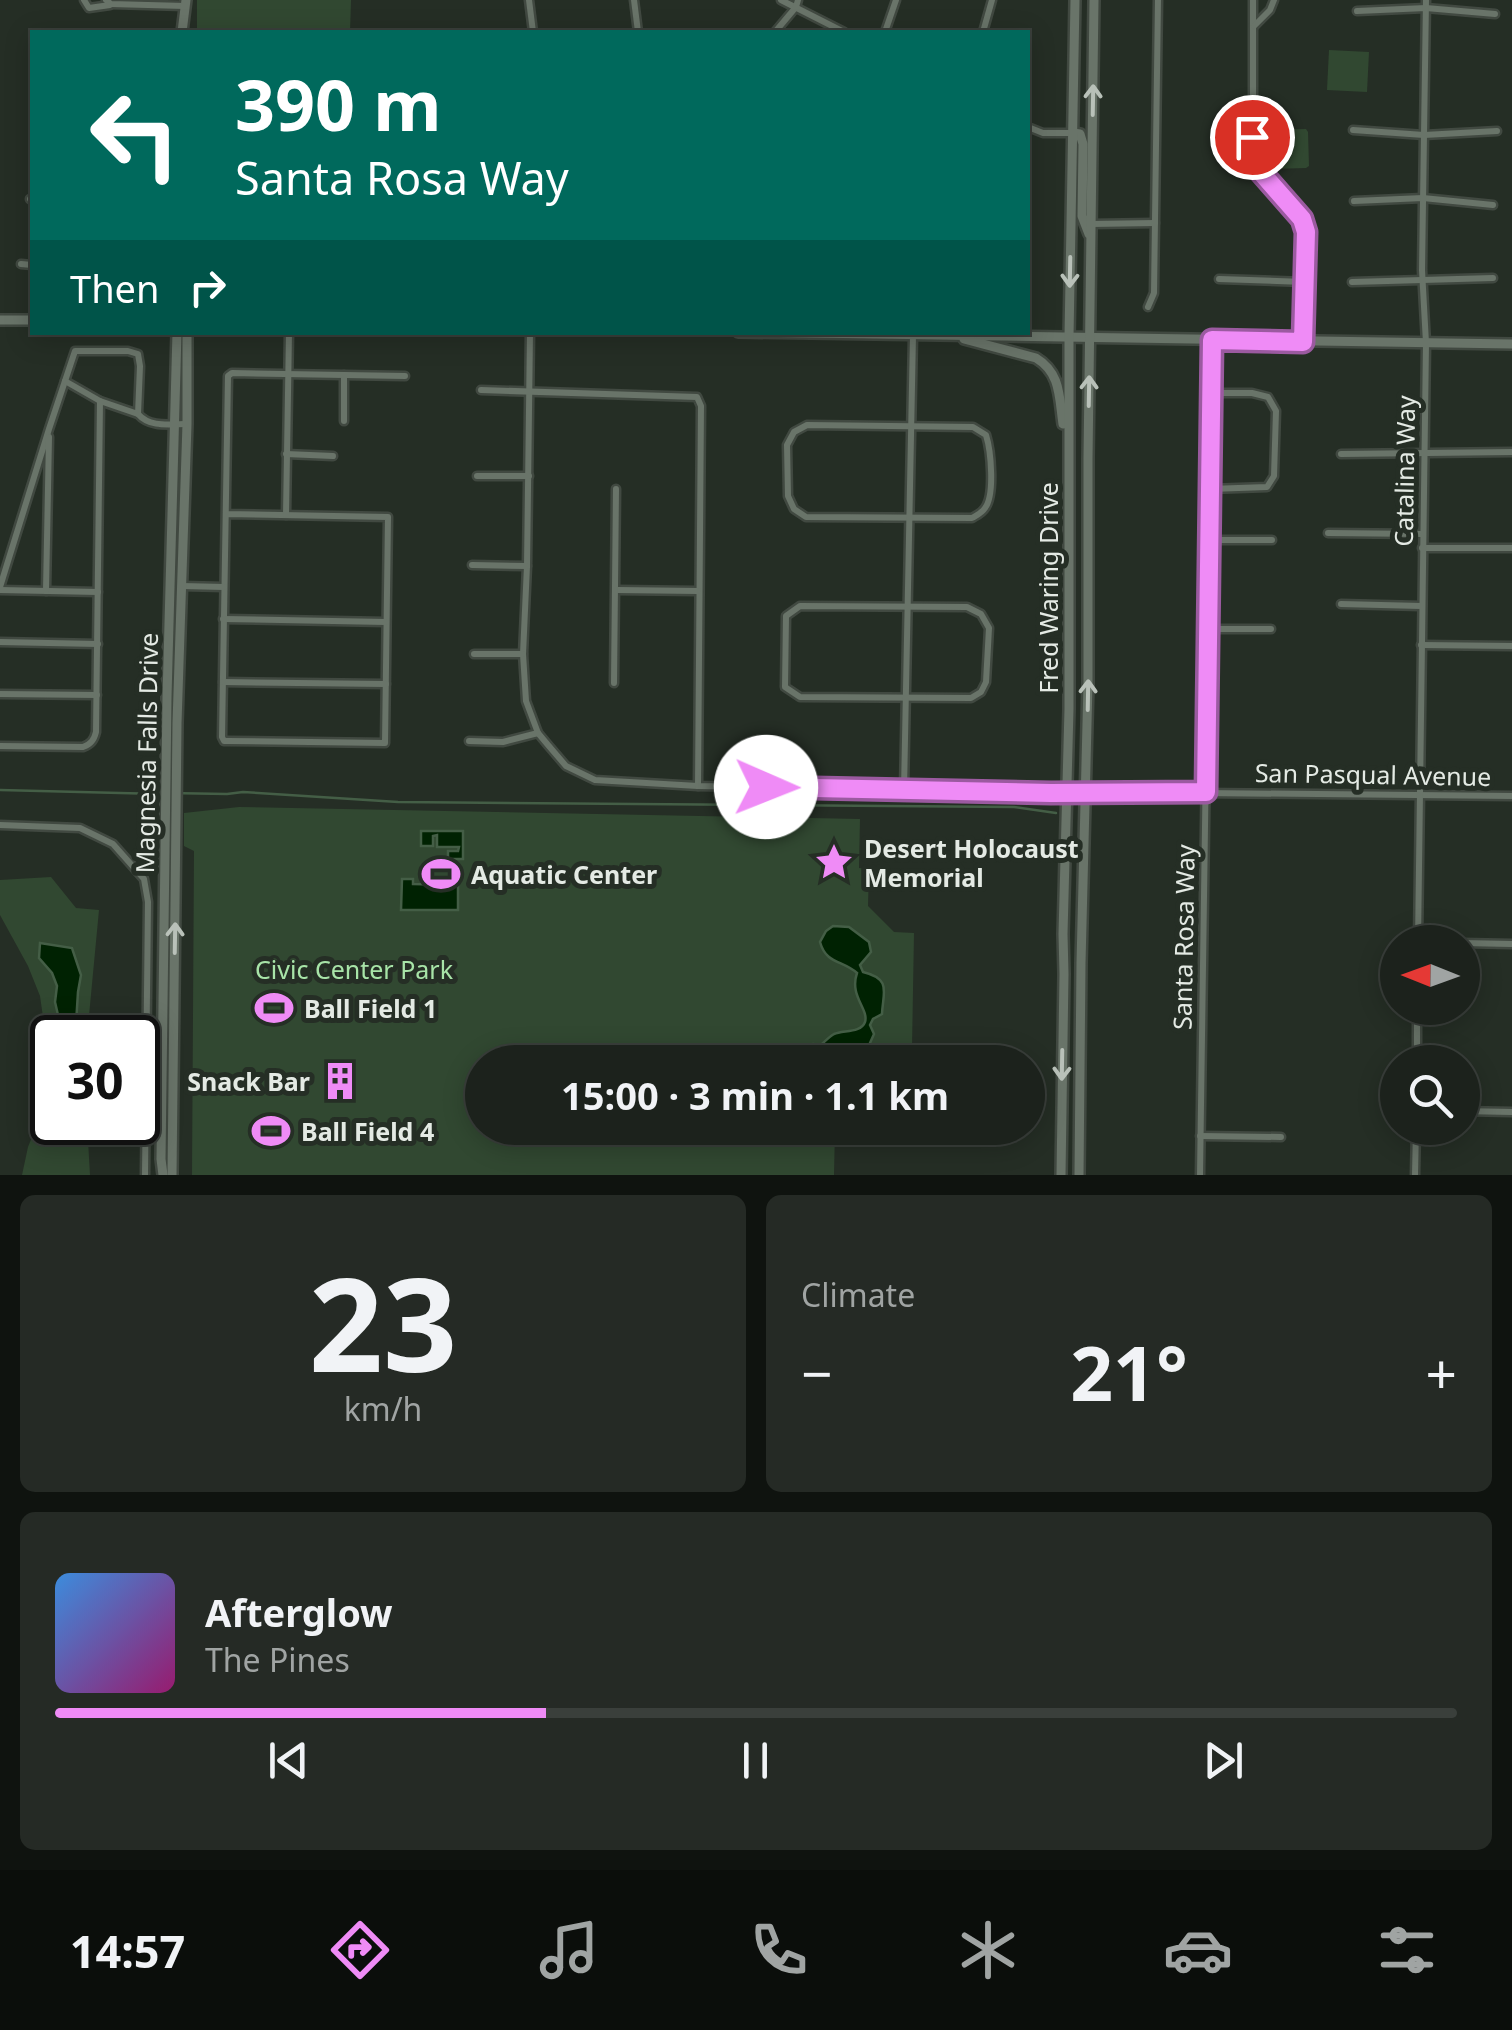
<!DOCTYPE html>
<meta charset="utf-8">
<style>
:root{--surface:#1c221c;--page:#252a25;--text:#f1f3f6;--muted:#a0a4a3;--line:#3a3f3b;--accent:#ef8bf6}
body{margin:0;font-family:"Noto Sans",sans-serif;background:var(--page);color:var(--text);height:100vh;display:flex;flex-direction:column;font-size:38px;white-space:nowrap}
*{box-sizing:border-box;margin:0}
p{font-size:32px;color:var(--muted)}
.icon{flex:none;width:55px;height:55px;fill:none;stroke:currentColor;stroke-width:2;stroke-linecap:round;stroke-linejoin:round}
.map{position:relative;height:1175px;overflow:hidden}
.details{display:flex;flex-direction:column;gap:20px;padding:20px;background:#0f130f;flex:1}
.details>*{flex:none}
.hud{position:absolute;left:30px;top:30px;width:1000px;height:305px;border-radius:0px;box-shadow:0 5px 25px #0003,0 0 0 2px var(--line);background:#00695c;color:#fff;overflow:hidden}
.needle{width:65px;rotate:271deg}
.buttons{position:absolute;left:1380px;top:925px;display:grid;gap:20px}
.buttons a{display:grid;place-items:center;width:100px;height:100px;border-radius:50%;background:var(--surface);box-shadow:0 5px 25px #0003,0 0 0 2px var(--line);font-size:50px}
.speed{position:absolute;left:30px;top:1015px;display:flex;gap:20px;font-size:50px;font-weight:700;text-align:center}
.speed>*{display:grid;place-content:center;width:130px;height:130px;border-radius:50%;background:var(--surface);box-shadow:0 5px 25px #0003,0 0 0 2px var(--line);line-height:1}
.speed .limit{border:5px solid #111;border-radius:15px;background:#fff;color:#111}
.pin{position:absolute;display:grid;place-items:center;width:85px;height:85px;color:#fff;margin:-42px;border:5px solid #fff;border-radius:50%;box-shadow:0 2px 10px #0007}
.me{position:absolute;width:110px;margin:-55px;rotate:91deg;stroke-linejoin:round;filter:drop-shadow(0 0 8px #0008)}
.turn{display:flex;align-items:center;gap:35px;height:210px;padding:0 40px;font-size:45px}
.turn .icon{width:130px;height:130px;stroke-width:2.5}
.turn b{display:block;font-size:70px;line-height:85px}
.then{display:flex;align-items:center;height:95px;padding:0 40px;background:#0003;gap:20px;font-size:38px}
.big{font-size:75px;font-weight:700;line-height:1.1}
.details .widget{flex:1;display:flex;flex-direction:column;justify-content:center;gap:15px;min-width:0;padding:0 35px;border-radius:15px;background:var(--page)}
.details .dial{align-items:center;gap:0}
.dial b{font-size:130px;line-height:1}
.song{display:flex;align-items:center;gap:30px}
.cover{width:120px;height:120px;border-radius:15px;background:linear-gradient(135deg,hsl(210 70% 55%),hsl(320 70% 35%))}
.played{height:10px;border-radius:5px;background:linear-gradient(90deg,var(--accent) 35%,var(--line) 35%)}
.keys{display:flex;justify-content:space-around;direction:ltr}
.heat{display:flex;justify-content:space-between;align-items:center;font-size:55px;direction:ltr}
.details .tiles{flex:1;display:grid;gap:20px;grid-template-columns:1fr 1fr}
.widget:last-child{grid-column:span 2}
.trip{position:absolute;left:465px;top:1045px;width:580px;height:100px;border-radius:50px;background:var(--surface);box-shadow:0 5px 25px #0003,0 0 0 2px var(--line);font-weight:700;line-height:100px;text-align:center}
.tabs{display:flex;height:160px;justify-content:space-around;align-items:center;background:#0b0e0b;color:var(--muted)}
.tabs .icon{width:70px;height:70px}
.tabs .on{color:var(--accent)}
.tabs b{font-size:45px;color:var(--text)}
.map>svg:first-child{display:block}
.green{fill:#314831}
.water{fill:#002202;stroke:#445e46;stroke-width:2.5}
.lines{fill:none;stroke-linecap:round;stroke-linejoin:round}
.stream{stroke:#445e46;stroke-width:2.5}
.minor-casing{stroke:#414941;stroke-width:11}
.tertiary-casing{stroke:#414941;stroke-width:14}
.secondary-casing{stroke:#414941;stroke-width:14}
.minor{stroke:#697469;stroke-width:6}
.tertiary{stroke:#697469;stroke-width:9}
.secondary{stroke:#697469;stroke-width:9}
.oneway{stroke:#b9c1b9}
.route-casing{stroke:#9b5aa0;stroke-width:25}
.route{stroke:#ef8bf6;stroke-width:18}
.labels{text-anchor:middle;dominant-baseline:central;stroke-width:10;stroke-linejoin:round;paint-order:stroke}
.street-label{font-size:25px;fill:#e4eae4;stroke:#252e25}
.poi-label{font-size:25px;font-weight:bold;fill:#e4eae4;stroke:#252e25;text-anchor:start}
.park-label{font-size:25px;fill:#a8e4a8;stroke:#252e25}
</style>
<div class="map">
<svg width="1512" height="1175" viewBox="0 0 1512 1175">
<rect width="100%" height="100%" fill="#252e25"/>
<g class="green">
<path d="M197 0H351L350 32H197Z"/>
<path d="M1329 50 1369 52 1367 92 1327 90Z"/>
<path d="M1306 129 1308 132 1309 166 1306 168 1270 169 1268 166V152L1270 149 1267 146V133L1270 130Z"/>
<path d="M239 807 860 819 859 868 869 869 868 906 894 932 914 933 912 1048 897 1062H482V1128H835L834 1175H192L194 851 184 846V813Z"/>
<path d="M51 877 76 908 99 910 87 1037 52 1038V1122L87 1123 90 1175H22L28 1147 45 1105 49 1059 40 996 28 966 0 915V880Z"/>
</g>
<g class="water">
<path d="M421 831H463V859H448V851H458L459 847H437V835L433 836V846H421Z"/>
<path d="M402 879H413V884L458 885V910H401Z"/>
<path d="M833 926 849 927 869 942 871 952 860 965 863 972C892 979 883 992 882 1014L873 1019 870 1025 874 1034 866 1052 856 1062H793L801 1048 813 1044 821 1045C825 1041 829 1037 834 1034 843 1030 861 1033 865 1022 869 1009 849 996 857 973 842 960 826 964 820 942L826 931Z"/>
<path d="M40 943 72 948 81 975 78 992 76 1024 71 1031 61 1028 55 1002 57 986 52 973 39 958Z"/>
</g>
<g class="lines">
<g class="stream">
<path d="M0 790 160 794"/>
<path d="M168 793 227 794 243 792 398 802 1014 807 1056 813"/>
</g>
<g class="minor-casing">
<g id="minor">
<path d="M84 0 89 8 110 5"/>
<path d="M106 0 111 4 185 6"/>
<path d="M529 0 533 32"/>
<path d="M634 0 638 32"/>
<path d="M781 0 844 32"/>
<path d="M1253 0V152C1259 185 1298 200 1305 232L1303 341"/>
<path d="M1357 11 1426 8 1495 14"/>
<path d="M1254 26 1270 10 1274 0"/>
<path d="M775 32 796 7 798 0"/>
<path d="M885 32 896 0"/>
<path d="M983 32 992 0"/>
<path d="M1028 127 1043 133H1073"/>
<path d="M1353 130 1424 135 1497 131"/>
<path d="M30 199H32"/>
<path d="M1354 201 1423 198 1493 205"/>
<path d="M1091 224 1155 223"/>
<path d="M21 264 32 265"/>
<path d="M1219 279 1305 282"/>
<path d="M1352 282 1493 278"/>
<path d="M1148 307 1154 293 1158 0"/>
<path d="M530 332 527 566 523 654 526 701 538 733 548 745 566 766 595 780 698 786 904 790 1512 796"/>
<path d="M481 390 697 397 701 406 698 786"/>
<path d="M138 414C150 428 170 424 187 424"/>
<path d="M344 421V375"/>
<path d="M807 425 973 427 986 435C991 451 995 495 985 508 982 513 977 515 972 518L806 517 794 509 788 496 787 445 794 432Z"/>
<path d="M286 454 333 456"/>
<path d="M1341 454 1512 452"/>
<path d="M477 476H529"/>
<path d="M1210 489 1267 487 1274 476 1276 411 1268 397 1252 393H1212"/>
<path d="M226 514 388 517 385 743 228 741H224L222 737 228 376 232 373 405 376"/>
<path d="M286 515 289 332"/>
<path d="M1328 533 1423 534"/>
<path d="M1210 540H1272"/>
<path d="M1422 548H1512"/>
<path d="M472 565 527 566"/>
<path d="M182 586 224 587"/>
<path d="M0 587 49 429 75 351H128L138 354 140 366 138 414 100 401"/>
<path d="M0 590 98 592"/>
<path d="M617 590 698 591"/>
<path d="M46 591 49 437"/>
<path d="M1341 604 1421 606"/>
<path d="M800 606 967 607 981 614 989 628 986 682 981 692 971 698 800 697 785 687 786 616Z"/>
<path d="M223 619 386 622"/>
<path d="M1208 629H1271"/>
<path d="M0 642 98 644"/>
<path d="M1421 645 1512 646"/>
<path d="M474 654H523"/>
<path d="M223 682 386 684"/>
<path d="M614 683 616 489"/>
<path d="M0 694 97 695"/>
<path d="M469 741 503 742 538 733"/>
<path d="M0 746 83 747C91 744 94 740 96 732L100 401 65 381"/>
<path d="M904 790 913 335"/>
<path d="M0 825 80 828 113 844 144 879 148 902 145 1175"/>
<path d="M1418 942 1426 343 1422 270 1426 0"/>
<path d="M1462 943 1512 944"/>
<path d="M1417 1062V1008"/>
<path d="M1462 1111 1512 1112"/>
<path d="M1200 1136 1281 1137"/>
<path d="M1200 1175 1212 340"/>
<path d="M1415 1175 1416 1128"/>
</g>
</g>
<g class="tertiary-casing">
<g id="tertiary">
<path d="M182 32 186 0"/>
<path d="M163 1175 161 1159 167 697 177 332"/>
<path d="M172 1175 177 723 187 424V332"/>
</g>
</g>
<g class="secondary-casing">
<g id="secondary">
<path d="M1073 133 1080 134 1083 144 1082 216 1089 234"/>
<path d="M0 320H32"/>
<path d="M738 332 1512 344"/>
<path d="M964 339 1036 358C1061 373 1059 397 1063 424"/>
<path d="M1061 1175 1064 974 1063 934 1069 709V337L1075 0"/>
<path d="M1079 1175 1081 963 1088 684V459L1094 0"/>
</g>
</g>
<use href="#minor" class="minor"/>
<use href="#tertiary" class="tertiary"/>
<use href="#secondary" class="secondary"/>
</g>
<defs><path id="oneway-shaft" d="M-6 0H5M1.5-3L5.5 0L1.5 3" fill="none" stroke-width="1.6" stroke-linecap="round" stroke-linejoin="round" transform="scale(2.5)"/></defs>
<g class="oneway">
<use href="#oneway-shaft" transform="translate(1093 100) rotate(-89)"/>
<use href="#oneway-shaft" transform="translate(1070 272) rotate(91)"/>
<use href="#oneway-shaft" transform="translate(1089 391) rotate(-89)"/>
<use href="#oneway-shaft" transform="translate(1088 695) rotate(-89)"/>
<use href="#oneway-shaft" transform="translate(175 938) rotate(-89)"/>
<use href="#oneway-shaft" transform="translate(1062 1065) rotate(91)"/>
</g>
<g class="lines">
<g class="route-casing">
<path id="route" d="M766 787 1051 793 1206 792 1212 340 1303 342 1306 232 1302 219 1259 170 1255 162 1252 137"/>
</g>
<use href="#route" class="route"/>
</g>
<defs>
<g id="sight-bare" transform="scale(3)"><path d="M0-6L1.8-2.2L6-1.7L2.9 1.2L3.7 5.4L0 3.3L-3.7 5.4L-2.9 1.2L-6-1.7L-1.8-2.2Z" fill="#ef8bf6" stroke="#252e25" stroke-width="2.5" paint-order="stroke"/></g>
<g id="stadium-bare" transform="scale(3)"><path d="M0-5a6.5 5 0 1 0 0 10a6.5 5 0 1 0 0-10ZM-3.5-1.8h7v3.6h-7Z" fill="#ef8bf6" stroke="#252e25" stroke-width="2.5" paint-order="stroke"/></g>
<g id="building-bare" transform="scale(3)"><path d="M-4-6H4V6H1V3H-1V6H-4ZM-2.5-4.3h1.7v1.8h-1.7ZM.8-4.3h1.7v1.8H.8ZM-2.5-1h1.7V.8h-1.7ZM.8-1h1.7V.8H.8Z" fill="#ef8bf6" stroke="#252e25" stroke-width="2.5" paint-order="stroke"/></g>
</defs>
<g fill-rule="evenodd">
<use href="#sight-bare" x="834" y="862"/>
<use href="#stadium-bare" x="441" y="874"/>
<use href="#stadium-bare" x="274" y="1008"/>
<use href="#building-bare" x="340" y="1081"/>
<use href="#stadium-bare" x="271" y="1131"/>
</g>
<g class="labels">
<g class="street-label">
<text transform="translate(1404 471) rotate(-89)">Catalina Way</text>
<text transform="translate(1048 588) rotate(-90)">Fred Waring Drive</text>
<text transform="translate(146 753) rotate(-89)">Magnesia Falls Drive</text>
<text transform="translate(1373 774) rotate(1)">San Pasqual Avenue</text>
<text transform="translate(1183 937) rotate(-89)">Santa Rosa Way</text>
</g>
<g class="poi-label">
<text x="864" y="848">Desert Holocaust<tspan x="864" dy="29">Memorial</tspan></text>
<text x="471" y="874">Aquatic Center</text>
<text x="304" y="1008">Ball Field 1</text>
<text x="310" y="1081" text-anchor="end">Snack Bar</text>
<text x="301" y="1131">Ball Field 4</text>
</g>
<g class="park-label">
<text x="354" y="969">Civic Center Park</text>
</g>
</g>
</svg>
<div class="buttons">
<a><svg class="needle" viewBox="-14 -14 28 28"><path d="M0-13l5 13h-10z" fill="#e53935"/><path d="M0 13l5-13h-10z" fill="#a0a4a3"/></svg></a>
<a><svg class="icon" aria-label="search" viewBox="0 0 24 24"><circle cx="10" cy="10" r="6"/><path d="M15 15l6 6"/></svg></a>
</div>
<div class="speed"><div class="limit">30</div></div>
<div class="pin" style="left:1252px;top:137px;background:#d93025"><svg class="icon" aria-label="arrive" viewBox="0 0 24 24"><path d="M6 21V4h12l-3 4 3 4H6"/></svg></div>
<svg class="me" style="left:766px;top:787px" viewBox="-20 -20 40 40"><circle r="19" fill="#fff"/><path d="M0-13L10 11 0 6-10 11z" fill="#ef8bf6"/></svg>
<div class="trip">15:00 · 3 min · 1.1 km</div>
<div class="hud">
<div class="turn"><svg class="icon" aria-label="left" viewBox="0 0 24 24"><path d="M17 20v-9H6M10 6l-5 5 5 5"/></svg><div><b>390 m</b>Santa Rosa Way</div></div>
<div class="then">Then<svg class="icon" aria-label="right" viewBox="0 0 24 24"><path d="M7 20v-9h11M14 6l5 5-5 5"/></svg></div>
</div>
</div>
<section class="details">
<div class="tiles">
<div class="widget dial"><b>23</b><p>km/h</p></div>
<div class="widget"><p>Climate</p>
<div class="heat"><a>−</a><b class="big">21°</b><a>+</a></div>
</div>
<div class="widget">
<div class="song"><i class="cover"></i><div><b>Afterglow</b><p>The Pines</p></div></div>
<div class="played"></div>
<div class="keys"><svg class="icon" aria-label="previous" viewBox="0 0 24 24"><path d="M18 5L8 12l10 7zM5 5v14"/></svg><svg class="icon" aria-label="pause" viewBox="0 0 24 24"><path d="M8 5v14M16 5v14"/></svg><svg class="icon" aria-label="next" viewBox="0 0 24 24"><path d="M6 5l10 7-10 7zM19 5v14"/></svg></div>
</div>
</div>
</section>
<nav class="tabs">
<b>14:57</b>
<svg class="icon on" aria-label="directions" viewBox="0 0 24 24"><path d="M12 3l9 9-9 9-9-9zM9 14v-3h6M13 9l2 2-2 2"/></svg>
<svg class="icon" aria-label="music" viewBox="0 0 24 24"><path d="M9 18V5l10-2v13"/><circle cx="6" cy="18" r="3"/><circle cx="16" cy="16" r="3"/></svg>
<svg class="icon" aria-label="phone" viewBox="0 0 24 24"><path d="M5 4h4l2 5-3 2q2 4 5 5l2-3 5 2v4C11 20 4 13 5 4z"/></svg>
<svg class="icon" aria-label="climate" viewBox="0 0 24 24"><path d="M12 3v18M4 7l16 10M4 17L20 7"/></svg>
<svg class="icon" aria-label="car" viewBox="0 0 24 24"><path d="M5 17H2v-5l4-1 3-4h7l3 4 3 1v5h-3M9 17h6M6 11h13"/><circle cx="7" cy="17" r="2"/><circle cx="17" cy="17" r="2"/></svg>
<svg class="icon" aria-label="filters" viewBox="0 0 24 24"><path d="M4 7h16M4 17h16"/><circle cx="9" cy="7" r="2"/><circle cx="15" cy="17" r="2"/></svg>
</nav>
